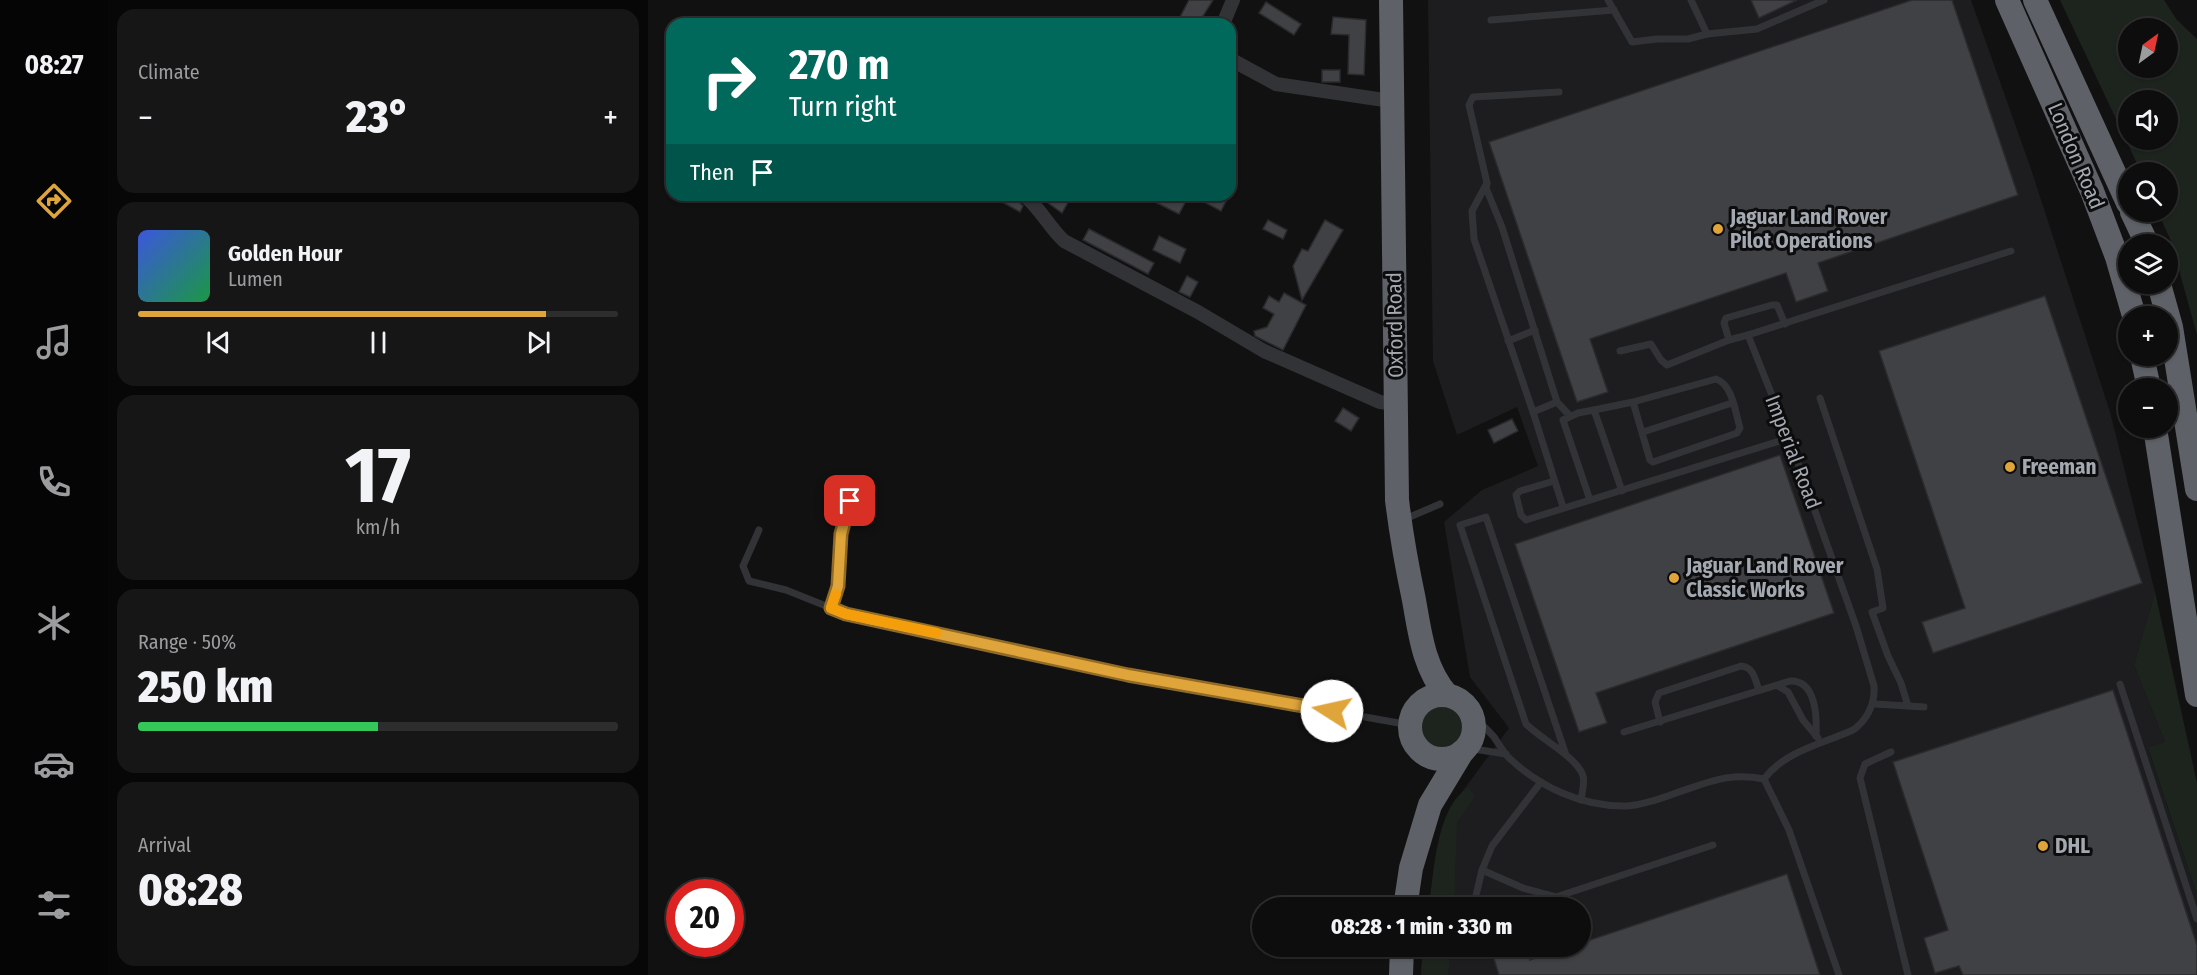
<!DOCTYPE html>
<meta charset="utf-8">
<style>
:root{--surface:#0d0d0e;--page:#161617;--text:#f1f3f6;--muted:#9a9c9e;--line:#2d2d2e;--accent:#dfa53b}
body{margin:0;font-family:"Fira Sans Condensed",sans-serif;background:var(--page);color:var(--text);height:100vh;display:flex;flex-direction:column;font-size:22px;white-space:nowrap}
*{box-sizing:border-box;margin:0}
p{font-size:20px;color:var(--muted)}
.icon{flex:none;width:33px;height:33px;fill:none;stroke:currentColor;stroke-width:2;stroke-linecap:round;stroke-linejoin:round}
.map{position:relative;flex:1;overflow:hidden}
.sheet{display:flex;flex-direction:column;gap:9px;padding:9px;background:#070708;width:540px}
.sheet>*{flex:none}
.banner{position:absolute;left:18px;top:18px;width:570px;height:183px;border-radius:18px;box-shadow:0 2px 4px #0004,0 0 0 2px var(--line);background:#00695c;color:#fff;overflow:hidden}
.needle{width:39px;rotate:33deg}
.tools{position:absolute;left:1470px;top:18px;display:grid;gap:12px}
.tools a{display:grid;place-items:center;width:60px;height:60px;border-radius:50%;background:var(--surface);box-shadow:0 2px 4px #0004,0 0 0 2px var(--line);font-size:30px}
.speed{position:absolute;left:18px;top:879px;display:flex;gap:12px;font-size:30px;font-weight:700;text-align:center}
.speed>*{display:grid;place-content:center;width:78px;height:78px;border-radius:50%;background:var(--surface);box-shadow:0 2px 4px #0004,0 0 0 2px var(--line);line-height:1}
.speed .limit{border:9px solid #d22;background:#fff;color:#111}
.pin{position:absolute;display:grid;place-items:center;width:51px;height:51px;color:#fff;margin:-26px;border-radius:12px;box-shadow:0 3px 9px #0006}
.me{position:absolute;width:66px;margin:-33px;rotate:280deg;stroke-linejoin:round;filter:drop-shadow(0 0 4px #0008)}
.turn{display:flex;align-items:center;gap:21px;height:126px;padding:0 24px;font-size:27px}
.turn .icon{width:78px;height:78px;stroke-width:2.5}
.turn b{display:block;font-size:42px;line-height:51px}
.then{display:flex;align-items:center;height:57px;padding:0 24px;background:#0003;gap:12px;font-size:22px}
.big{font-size:45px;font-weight:800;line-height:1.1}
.sheet .card{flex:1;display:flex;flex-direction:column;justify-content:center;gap:9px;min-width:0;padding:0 21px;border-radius:18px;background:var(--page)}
.sheet .dial{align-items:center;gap:0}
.dial b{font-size:78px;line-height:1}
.song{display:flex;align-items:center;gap:18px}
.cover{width:72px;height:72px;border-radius:9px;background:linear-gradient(135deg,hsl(230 70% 55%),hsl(140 70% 35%))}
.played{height:6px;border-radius:3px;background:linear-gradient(90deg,var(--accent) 85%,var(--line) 85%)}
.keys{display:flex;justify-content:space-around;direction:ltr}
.heat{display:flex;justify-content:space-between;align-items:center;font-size:33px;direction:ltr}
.charge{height:9px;border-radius:4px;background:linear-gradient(90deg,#34c759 50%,var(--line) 0)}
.trip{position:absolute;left:604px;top:897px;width:339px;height:60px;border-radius:30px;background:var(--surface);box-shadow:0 2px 4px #0004,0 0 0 2px var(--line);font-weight:800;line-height:60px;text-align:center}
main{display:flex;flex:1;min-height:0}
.tabs{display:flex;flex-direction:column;width:108px;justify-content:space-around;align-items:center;background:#050506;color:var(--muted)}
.tabs .icon{width:42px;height:42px}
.tabs .active{color:var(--accent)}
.tabs b{font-size:27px;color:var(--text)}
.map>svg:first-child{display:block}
.built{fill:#1d1d1f}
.green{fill:#1d241e;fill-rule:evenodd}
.building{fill:#404145;stroke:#2b2b2e;stroke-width:1.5}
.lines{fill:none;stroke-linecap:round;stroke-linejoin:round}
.lane{stroke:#323336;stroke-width:7}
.street{stroke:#323336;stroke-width:14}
.highway{stroke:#5e6167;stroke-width:24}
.route-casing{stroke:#916b26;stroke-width:15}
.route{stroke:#dfa53b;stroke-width:10}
.slow{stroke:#f59e0b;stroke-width:10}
.poi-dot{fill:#dfa53b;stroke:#0c0c0d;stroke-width:2}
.labels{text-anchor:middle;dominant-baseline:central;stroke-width:6;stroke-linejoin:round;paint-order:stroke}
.street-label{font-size:21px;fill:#a3a8b1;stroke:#0c0c0d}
.poi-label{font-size:21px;font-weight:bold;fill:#a3a8b1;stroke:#0c0c0d;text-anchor:start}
</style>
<main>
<nav class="tabs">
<b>08:27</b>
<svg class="icon active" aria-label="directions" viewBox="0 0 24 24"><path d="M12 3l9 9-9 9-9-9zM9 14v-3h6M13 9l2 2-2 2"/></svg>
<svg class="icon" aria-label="music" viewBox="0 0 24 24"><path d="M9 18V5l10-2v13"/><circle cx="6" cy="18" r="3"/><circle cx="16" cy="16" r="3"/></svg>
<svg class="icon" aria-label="phone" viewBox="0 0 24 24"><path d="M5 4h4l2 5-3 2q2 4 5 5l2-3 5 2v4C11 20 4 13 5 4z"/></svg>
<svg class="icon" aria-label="climate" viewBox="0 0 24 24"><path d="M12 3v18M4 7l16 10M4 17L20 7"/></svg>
<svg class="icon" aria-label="car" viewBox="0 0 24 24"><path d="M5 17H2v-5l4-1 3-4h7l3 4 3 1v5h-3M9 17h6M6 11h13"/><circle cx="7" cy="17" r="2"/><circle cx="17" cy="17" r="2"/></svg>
<svg class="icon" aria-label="filters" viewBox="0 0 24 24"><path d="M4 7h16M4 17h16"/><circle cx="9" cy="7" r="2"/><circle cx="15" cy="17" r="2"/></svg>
</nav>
<section class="sheet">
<div class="card"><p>Climate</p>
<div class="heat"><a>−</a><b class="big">23°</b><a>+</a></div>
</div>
<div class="card">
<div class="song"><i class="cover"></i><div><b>Golden Hour</b><p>Lumen</p></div></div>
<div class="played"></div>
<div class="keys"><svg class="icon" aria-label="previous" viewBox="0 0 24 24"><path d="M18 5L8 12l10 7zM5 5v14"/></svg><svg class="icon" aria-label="pause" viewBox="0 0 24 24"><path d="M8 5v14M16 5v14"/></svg><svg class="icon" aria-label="next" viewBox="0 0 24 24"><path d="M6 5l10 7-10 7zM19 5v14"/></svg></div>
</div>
<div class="card dial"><b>17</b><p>km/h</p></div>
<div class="card"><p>Range · 50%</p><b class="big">250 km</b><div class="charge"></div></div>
<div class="card"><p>Arrival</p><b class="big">08:28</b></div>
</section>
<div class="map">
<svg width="1549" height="975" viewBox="0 0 1549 975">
<rect width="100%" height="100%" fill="#111112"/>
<path class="built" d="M780 0H1323L1383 169 1462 412 1507 592 1486 665 1517 742 1500 749 1549 895V975H773L775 947 933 946V908L781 907 792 837 803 807 861 728 822 677 796 522 834 490 890 466 869 407 809 435 785 361Z"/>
<g class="green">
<path d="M1412 0H1516L1529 20 1549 39V335L1523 241 1510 212H1520V172H1493ZM1520 28V68H1480V28ZM1480 100H1520V140H1480Z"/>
<path d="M1507 592 1549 783V895L1500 748 1517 742 1486 665Z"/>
<circle cx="795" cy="728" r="23"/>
<path d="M820 788 827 796 809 822 806 907H781C786 874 788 807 820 788Z"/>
<path d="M775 947H803L800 975H773Z"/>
</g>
<g class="building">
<path d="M541 0H565L550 24H536L530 21Z"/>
<path d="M1103 0H1149L1111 18Z"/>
<path d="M1264 0H1304L1370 195 1170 263 1180 291 1148 302 1138 273 942 339 960 392 929 402 841 142Z"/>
<path d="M618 2 653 24 646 35 611 13Z"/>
<path d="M685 17 718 20 716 75 700 74 701 35 683 34Z"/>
<rect x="674" y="70" width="18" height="12"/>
<path d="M342 195H367L370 201 375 206 372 212Z"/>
<path d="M389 195H424L414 213Z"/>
<path d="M493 195H541L531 214Z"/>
<path d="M559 195H581L573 211 556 202Z"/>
<path d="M620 220 639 230 635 239 615 229Z"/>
<path d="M677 220 695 230 654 300 645 266 654 249 660 251Z"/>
<path d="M441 229 506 263 500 274 435 240Z"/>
<path d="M511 236 538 249 532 263 505 250Z"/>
<path d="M539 276 550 282 542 297 531 292Z"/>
<path d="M636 293 658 305 635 350 607 336 606 331 619 327 626 314 615 308 621 296 631 302Z"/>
<path d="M1397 296 1494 583 1285 653 1274 622 1317 608 1231 351Z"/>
<path d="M695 408 711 418 703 431 687 421Z"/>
<path d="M864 419 870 431 846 443 840 430Z"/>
<path d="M1132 455 1186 613 948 693 959 723 931 732 867 544Z"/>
<path d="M1465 690 1549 945V975H1315L1311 966 1287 973 1276 938 1300 930 1245 762Z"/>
<path d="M1139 874 1172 975H851L842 946H878L882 960 921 946H933V943Z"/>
</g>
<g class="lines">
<g class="lane">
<path d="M960 0 984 42 1009 39H1040L1059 34 1109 29 1176 0"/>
<path d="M1043 0 1059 34"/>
<path d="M843 20 966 10"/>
<path d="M911 92 825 97 821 105 839 183 824 211 826 239 885 412 915 507"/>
<path d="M839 184 838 188 854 227 909 402 922 416"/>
<path d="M1081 340 1076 323 1078 318 1124 305H1129L1137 324"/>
<path d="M860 341 887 330"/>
<path d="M972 351 1003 344 1013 360 1019 365 1081 340 1100 335"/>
<path d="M1172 398 1229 569 1235 608 1224 612 1240 656 1253 683 1260 706 1226 704"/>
<path d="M946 410 985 402 1068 379C1085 385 1087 412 1092 428L1089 433 1005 462 1002 460 985 402"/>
<path d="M885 412 909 402"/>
<path d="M995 432 1084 403"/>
<path d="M906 481 872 491 868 495 873 515 878 520 1141 438"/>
<path d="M942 500 915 420 930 413 946 410 974 491"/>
<path d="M757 519 792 504"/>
<path d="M111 530 95 566 101 581 138 590 198 614 480 675 762 725"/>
<path d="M183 608 190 586 193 534 202 501"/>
<path d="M1472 684 1549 919"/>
<path d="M1130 686 1140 692 1155 720 1170 738"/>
<path d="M1260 706 1276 707"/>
<path d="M823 714C831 722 839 729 846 737 850 743 854 750 859 756 891 787 934 807 979 806 995 805 1012 799 1028 793 1061 782 1081 772 1116 779L1141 830 1191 975"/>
<path d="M1012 722 1007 702 1011 693 1093 666C1106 667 1107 680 1111 690"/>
<path d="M976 732 1142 681C1168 680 1169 716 1168 736"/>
<path d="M819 748 858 754"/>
<path d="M1243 752 1217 764 1212 778 1260 975"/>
<path d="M918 755 838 517 812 525 878 724C893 739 930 758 935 776 937 783 934 793 933 800"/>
<path d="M1116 779C1133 756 1162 747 1188 737 1194 734 1204 732 1209 727 1221 716 1227 703 1226 686L1208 626 1141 438 1100 335 1363 251"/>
<path d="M893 782 844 846 834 870 875 888 908 897 1065 845"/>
<path d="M825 908 834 870"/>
</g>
<g class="street">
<path d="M575 24 585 0"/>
<path d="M582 59 628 84 743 101"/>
<path d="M376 195C392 208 401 227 416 241L550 312 616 351 732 402 748 404"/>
</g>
<g class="highway">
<path d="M743 0 749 500C753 533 759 567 766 600 772 634 776 669 799 695"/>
<path d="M1359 0 1444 191 1469 257 1486 316"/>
<path d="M1387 0 1480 203"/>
<path d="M1484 212 1499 244"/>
<path d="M1511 284 1523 327 1549 489"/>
<path d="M1494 356 1501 388"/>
<path d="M1507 428 1549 695"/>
<circle cx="794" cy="727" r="32"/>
<path d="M757 908 763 868 782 805 814 752"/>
<path d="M753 975 754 946"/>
</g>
</g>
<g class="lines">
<g class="route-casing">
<path id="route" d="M202 501 193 534 190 586 183 608 198 614 480 675 684 711"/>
</g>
<use href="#route" class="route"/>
<path class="slow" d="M188 594 183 608 198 614 289 633"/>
</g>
<g class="poi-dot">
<circle cx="1070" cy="229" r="6"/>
<circle cx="1362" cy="467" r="6"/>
<circle cx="1026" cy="578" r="6"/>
<circle cx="1395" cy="846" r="6"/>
</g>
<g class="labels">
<g class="street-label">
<text transform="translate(1428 156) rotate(67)">London Road</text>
<text transform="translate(747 325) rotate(-91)">Oxford Road</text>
<text transform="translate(1145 452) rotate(69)">Imperial Road</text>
</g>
<g class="poi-label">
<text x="1082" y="217">Jaguar Land Rover<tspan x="1082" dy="24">Pilot Operations</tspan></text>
<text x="1374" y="467">Freeman</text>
<text x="1038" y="566">Jaguar Land Rover<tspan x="1038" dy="24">Classic Works</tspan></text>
<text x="1407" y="846">DHL</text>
</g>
</g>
</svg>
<div class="tools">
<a><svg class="needle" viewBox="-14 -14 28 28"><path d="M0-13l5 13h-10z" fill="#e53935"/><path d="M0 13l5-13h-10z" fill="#9a9c9e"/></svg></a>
<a><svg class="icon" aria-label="sound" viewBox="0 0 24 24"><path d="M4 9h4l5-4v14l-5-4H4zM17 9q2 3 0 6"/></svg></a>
<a><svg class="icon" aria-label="search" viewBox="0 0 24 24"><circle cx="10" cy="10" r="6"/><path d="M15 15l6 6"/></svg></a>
<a><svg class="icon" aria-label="layers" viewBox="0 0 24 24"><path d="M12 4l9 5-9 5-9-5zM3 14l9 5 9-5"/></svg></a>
<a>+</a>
<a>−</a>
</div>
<div class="speed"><div class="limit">20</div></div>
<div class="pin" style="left:202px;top:501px;background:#d93025"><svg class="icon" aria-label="arrive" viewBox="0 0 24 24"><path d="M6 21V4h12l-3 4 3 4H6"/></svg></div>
<svg class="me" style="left:684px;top:711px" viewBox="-20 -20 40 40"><circle r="19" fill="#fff"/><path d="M0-13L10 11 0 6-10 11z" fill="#dfa53b"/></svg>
<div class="trip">08:28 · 1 min · 330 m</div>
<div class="banner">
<div class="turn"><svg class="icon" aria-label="right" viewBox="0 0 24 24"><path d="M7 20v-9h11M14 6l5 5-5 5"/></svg><div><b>270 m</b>Turn right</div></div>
<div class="then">Then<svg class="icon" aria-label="arrive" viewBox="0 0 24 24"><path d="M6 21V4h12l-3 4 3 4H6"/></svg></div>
</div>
</div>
</main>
